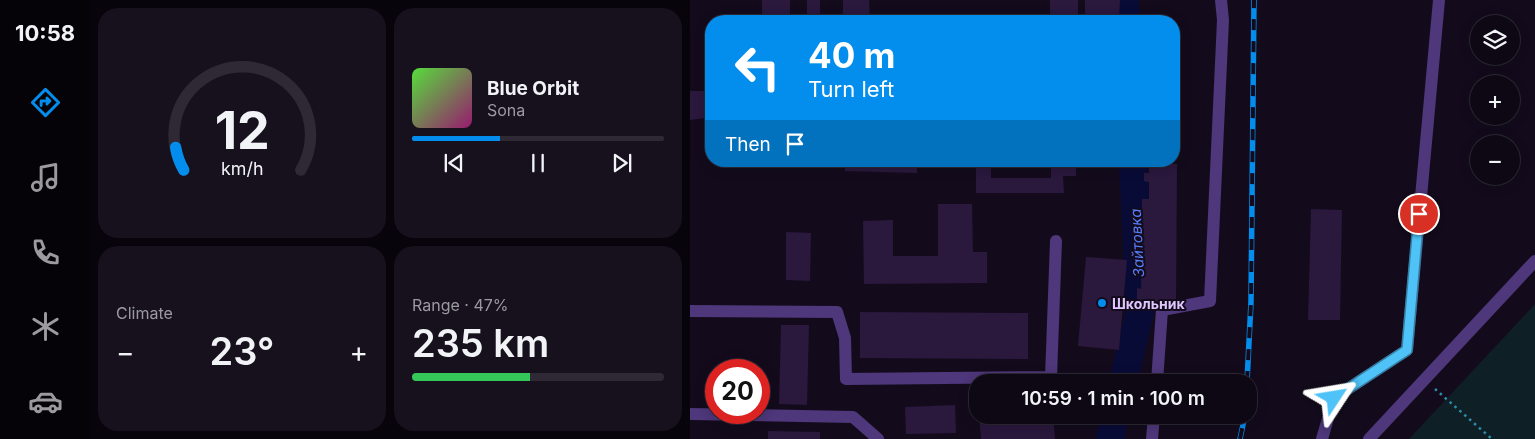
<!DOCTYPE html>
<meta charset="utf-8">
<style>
:root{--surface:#0e0815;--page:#17111e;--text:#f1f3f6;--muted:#9b9aa0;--line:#2e2934;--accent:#038eee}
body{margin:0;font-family:Inter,sans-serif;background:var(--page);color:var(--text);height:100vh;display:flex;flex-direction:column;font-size:19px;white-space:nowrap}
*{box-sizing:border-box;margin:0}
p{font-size:16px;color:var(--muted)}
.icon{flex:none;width:28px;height:28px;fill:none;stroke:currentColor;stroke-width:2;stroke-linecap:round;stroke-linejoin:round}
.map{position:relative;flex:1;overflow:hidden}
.sheet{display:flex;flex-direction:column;gap:8px;padding:8px;background:#08040c;width:600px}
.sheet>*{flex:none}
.banner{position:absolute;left:15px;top:15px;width:475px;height:152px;border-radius:20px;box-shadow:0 2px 12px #0003,0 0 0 1px var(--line);background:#038eee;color:#fff;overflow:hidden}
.controls{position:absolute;left:780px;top:15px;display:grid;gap:10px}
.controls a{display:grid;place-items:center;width:50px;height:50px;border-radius:50%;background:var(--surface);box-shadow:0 2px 12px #0003,0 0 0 1px var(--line);font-size:25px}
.speed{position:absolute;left:15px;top:359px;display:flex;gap:10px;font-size:25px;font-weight:700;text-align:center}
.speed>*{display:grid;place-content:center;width:65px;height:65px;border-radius:50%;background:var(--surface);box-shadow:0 2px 12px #0003,0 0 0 1px var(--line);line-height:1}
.speed .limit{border:8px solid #d22;background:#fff;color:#111}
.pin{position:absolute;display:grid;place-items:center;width:42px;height:42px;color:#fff;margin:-21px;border:2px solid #fff;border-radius:50%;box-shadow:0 1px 5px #0007}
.me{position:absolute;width:55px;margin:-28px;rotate:57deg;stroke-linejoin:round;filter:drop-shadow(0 0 4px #0008)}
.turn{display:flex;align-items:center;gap:18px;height:105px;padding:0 20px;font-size:22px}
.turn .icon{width:65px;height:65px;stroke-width:2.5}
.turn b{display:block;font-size:35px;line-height:42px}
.then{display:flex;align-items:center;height:48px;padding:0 20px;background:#0003;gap:10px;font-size:19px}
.big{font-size:38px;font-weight:600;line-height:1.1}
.sheet .tile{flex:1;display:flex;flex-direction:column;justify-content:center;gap:8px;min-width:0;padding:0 18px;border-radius:20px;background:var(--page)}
.sheet .dial{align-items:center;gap:0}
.dial svg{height:130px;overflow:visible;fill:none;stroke:var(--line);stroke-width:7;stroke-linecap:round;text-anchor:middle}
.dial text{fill:var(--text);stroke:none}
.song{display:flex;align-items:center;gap:15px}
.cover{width:60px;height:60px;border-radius:8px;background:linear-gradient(135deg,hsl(110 70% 55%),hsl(320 70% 35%))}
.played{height:5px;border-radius:2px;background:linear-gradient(90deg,var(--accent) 35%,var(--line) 35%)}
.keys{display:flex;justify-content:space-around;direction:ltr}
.heat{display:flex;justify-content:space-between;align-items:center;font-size:28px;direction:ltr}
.charge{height:8px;border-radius:4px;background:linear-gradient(90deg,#34c759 47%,var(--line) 0)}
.sheet .tiles{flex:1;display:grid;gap:8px;grid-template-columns:repeat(2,1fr)}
.trip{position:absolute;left:279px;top:374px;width:288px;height:50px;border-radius:20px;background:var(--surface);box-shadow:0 2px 12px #0003,0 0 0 1px var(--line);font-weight:600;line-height:50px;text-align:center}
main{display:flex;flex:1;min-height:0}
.tab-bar{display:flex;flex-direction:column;width:90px;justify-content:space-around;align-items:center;background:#060308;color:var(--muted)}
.tab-bar .icon{width:35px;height:35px}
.tab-bar .active{color:var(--accent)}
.tab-bar b{font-size:22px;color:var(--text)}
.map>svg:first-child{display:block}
.green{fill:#0f1f26}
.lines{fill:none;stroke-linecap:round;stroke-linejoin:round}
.river{stroke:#090b37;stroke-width:28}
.building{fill:#2a183d}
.path{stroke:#2e8cab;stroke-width:2.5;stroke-dasharray:2.5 4;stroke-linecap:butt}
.minor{stroke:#4e377a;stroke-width:12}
.rail-casing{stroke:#038eee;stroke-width:5.5}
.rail{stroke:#130b1c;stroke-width:4;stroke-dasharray:11;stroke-linecap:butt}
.route-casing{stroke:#337fa1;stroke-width:12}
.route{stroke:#4fc3f7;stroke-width:9}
.poi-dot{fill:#038eee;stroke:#130b1c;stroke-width:2}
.labels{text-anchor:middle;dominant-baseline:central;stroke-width:4;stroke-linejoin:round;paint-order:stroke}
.poi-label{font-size:14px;font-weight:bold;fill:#dec7fe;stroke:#130b1c;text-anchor:start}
.water-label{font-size:15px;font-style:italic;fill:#567dfd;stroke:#130b1c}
</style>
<main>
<nav class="tab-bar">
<b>10:58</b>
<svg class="icon active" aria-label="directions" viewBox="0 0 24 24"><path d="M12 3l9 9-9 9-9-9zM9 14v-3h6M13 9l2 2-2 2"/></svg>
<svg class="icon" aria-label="music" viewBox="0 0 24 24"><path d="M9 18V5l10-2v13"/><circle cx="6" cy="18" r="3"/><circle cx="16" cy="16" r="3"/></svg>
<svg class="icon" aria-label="phone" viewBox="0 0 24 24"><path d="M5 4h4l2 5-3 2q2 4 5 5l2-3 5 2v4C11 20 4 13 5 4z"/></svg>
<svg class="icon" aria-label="climate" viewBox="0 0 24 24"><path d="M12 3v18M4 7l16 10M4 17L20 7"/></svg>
<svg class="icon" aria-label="car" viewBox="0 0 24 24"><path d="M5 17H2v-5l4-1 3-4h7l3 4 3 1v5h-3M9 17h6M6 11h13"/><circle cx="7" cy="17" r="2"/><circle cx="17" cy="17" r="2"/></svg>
</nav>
<section class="sheet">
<div class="tiles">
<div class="tile dial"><svg viewBox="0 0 100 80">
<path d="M14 69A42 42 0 1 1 86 69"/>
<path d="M14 69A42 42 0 0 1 9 55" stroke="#038eee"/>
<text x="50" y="56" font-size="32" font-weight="700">12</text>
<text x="50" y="72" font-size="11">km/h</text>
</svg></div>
<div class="tile">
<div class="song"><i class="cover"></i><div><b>Blue Orbit</b><p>Sona</p></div></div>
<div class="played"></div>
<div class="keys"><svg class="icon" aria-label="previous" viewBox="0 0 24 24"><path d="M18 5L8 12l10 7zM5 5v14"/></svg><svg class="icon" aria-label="pause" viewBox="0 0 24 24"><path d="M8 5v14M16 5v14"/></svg><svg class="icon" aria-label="next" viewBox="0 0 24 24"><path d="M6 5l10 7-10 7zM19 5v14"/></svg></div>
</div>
<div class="tile"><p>Climate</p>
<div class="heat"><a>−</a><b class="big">23°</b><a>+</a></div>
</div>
<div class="tile"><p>Range · 47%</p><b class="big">235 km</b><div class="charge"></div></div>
</div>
</section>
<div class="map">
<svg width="845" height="439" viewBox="0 0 845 439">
<rect width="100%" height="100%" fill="#130b1c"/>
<path class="green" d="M845 304V439H719Z"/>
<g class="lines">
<g class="river">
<path d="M435 0 436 21"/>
<path d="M433 382 450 312 443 161"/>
<path d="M420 439 425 415"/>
</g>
</g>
<g class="building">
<rect x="72" y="0" width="28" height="21"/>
<rect x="117" y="0" width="13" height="21"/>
<path d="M153 0H179L180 21H153Z"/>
<rect x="360" y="0" width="28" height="21"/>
<path d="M395 0H430L429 21H395Z"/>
<path d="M0 91H17L16 118 0 120Z"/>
<path d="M155 161H227V173L155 171Z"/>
<path d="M286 161H301V178H361V161H386V176H373L374 193H286Z"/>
<path d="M459 163 487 164 486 302H447V288L451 289 452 199H459V182L454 181V173H459Z"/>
<path d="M248 204H282L283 252H297V283L174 284 173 221 203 220V256H248Z"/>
<path d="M621 209 652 210 650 320H618Z"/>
<path d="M96 232 121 233 120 281 96 280Z"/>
<path d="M396 257 437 260 429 350 388 346Z"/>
<path d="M170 312 338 313V359L170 358Z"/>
<path d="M91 325H119L117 405 89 404Z"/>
<path d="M265 405 266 433 216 434 215 407Z"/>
<path d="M289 415H363L365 439H291Z"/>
<path d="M78 431 130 432V439H78Z"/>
</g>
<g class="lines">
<path class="path" d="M745 389 802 439"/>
<g class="minor">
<path d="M0 311 147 312 155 338 156 379 361 377 366 241"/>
<path d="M467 382 472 310 520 301 533 20 531 0"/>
<path d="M0 414 163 417 188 439"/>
<path d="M462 439 464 415"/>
<path d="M632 439 644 398 717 350 749 0"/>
<path d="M679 439 845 261"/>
</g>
<g class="rail-casing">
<g id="rail">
<path d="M557 382 561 302 564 0"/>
<path d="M550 439 555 415"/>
</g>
</g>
<use href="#rail" class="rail"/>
</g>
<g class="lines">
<g class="route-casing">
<path id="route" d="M644 398 717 350 729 214"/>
</g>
<use href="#route" class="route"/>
</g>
<circle class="poi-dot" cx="412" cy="303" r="5"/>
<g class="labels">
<g class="poi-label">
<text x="422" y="303">Школьник</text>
</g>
<g class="water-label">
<text transform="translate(447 243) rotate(-93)">Зайтовка</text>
</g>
</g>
</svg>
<div class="controls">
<a><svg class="icon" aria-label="layers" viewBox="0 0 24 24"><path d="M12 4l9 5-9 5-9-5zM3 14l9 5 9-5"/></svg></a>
<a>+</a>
<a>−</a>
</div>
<div class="speed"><div class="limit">20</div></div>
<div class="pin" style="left:729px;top:214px;background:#d93025"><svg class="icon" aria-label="arrive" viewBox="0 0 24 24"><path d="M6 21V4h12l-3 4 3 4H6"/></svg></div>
<svg class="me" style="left:644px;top:398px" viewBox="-20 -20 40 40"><path d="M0-17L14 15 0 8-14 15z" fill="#4fc3f7" stroke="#fff" stroke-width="4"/></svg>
<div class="trip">10:59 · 1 min · 100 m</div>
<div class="banner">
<div class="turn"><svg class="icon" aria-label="left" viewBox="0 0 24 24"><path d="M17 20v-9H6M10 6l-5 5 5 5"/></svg><div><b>40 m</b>Turn left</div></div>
<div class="then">Then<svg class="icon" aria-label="arrive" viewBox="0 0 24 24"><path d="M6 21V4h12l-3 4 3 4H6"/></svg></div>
</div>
</div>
</main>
